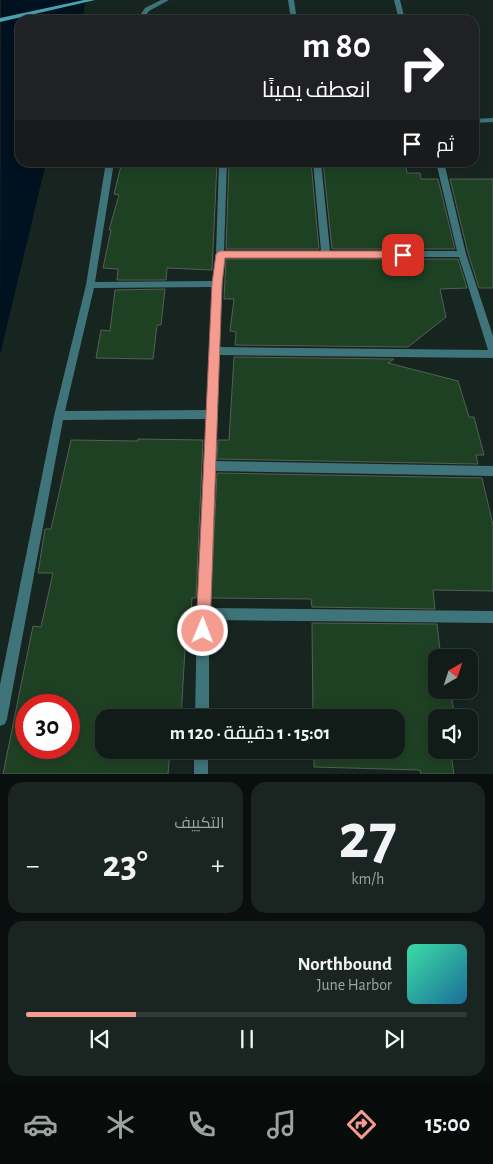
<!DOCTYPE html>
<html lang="ar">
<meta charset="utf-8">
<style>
:root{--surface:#111c19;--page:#1a2522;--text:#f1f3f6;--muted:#9ca1a2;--line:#303a38;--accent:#f59c91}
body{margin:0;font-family:"Alegreya Sans",Cairo,sans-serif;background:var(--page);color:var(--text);direction:rtl;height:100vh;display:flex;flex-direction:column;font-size:19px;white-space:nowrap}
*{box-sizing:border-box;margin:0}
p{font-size:16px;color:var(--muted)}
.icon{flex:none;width:28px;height:28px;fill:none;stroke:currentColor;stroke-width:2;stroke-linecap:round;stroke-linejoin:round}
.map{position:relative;height:774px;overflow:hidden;direction:ltr}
.details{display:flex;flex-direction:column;gap:8px;padding:8px;background:#090f0e;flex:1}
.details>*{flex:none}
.banner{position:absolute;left:15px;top:15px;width:464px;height:152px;border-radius:15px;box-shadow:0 2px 12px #0003,0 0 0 1px var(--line);direction:rtl;background:#202124;color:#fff;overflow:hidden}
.needle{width:32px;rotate:39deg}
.tools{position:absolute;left:428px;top:649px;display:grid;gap:10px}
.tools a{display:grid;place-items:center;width:50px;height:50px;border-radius:10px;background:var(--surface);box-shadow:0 2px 12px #0003,0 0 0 1px var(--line);font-size:25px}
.speed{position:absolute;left:15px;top:694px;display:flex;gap:10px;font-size:25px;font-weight:700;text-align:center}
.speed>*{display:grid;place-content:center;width:65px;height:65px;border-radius:50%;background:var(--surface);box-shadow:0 2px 12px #0003,0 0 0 1px var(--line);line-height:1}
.speed .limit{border:8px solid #d22;background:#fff;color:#111}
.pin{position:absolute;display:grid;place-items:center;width:42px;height:42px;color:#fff;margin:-21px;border-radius:10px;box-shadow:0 2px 8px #0006}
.me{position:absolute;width:55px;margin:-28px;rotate:1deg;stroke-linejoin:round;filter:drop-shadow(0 0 4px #0008)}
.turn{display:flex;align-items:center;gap:18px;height:105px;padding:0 25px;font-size:22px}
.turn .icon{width:65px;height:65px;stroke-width:2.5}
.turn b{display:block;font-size:35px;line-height:42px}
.then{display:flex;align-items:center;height:48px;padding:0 25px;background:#0003;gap:10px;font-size:19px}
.big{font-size:38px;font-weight:600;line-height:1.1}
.details .widget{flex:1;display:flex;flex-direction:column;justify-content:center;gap:8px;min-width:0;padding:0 18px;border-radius:15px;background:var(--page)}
.details .dial{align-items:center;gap:0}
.dial b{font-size:65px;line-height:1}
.song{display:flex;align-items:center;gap:15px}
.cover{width:60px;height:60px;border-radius:8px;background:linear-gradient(135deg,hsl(160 70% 55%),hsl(200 70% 35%))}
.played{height:5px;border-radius:2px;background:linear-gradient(90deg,var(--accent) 25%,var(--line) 25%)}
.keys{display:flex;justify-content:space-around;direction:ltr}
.heat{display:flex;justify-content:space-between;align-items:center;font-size:28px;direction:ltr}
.details .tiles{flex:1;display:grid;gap:8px;grid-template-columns:1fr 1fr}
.widget:last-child{grid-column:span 2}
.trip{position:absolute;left:95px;top:709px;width:310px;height:50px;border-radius:15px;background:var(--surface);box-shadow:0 2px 12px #0003,0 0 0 1px var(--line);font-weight:600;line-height:50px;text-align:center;direction:rtl}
.dock{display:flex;height:80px;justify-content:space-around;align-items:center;background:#070b0a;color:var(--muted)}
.dock .icon{width:35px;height:35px}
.dock .selected{color:var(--accent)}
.dock b{font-size:22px;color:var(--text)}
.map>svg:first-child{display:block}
.water{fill:#00121f}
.building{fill:#1f4123;stroke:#545f55;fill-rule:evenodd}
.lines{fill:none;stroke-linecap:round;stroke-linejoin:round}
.street{fill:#40747b;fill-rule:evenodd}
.secondary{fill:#4ba3af;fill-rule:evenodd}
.route{fill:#f59c91;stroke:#9f655e}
</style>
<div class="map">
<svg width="493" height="774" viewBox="0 0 493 774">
<rect width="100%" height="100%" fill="#172521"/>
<path class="water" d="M1 0H86L82 20H20V162L46 163 0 355Z"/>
<g class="building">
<path d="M122 162H217L212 270 167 268 166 280H117L118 269 103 268 111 230H109L119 195 114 194Z"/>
<path d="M229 162H311L319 249H226Z"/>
<path d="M323 162H405L407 173H420L421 179H438L455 249H332Z"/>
<path d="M450 179H493V288H479L468 253Z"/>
<path d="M226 259H458L467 288 440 289 446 317 408 347 235 345 236 332 230 331 234 299H224Z"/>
<path d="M165 289 161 325H157L153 359 96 358 101 330 110 331 115 290Z"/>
<path d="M234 357 394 359 388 363 458 381 469 417H474L484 455H476L478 464 217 459 218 440H229Z"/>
<path d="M138 439 203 440 196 598H192L191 615H187L181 718H104V750H170L168 774H3L33 626 41 627 53 573H38L45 529H51L71 440 138 441ZM26 705H69V748H26Z"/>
<path d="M217 473 482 478 493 525V591L433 590 435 609 312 607 311 599 211 598Z"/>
<path d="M312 623 437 624 441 658H436V690H445V694H451L455 718H436V750H460L461 755H451L454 774H421L420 770 314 767V750H396V718H313Z"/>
</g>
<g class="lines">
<g class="street">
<path d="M161 0H169L149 11 143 20H137L145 8Z"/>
<path d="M288 0H294L297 20H291Z"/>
<path d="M394 0H400L405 20H399Z"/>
<path d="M493 118V122L474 123V119Z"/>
<path d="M106 162H114L95 282 213 281 216 254 219 162H227L224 251H321L313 162H321L330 251H457L436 162H444L466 254 493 336V358L219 355 215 461 493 466V476L215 471 209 608 493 611V623L209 620V718H195L197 614 206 419 63 420 7 719 5 724 0 726V685L54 416 86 285ZM224 257H459L488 350 219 347ZM212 287 207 410 65 411 94 288Z"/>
<rect x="194" y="750" width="14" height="24"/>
</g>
<path class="secondary" d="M84 0H95L0 22V18Z"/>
</g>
<path class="route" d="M220 251H403L408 255 403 258H225L222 284 210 631 208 636 203 639 198 636 196 631 212 284 216 254Z"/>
</svg>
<div class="tools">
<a><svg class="needle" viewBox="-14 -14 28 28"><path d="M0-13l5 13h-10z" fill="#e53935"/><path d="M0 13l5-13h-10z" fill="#9ca1a2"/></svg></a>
<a><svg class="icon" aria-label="sound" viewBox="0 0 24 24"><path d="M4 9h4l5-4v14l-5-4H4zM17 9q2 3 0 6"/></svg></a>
</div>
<div class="speed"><div class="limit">30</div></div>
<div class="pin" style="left:403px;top:255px;background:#d93025"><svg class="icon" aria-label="arrive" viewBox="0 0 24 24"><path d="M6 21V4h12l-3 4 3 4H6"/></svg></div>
<svg class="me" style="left:203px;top:631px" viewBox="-20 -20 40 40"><circle r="17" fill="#f59c91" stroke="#fff" stroke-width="3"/><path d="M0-11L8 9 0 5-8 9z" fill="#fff"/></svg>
<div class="trip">15:01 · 1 دقيقة · 120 m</div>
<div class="banner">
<div class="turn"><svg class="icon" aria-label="right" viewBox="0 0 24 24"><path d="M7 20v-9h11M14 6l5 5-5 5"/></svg><div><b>80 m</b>انعطف يمينًا</div></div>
<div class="then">ثم<svg class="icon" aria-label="arrive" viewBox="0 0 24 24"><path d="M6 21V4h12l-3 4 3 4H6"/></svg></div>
</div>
</div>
<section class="details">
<div class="tiles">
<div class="widget dial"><b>27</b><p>km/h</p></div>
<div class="widget"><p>التكييف</p>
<div class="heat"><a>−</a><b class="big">23°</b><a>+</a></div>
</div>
<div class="widget">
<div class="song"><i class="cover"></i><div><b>Northbound</b><p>June Harbor</p></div></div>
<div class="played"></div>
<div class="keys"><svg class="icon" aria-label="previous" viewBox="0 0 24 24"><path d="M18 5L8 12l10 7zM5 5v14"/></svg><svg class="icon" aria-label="pause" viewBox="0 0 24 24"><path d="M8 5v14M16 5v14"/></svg><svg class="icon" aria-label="next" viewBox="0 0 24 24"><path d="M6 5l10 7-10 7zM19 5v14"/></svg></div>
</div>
</div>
</section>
<nav class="dock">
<b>15:00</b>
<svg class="icon selected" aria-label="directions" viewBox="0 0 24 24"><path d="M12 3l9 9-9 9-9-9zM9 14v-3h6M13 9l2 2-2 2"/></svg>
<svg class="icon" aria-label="music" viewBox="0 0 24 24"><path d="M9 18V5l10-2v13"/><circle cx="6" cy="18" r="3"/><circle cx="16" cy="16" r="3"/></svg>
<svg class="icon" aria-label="phone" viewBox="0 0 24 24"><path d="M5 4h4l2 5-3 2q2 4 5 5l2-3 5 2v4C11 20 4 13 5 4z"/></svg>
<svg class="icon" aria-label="climate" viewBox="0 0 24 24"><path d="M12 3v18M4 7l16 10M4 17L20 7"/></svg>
<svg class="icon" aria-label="car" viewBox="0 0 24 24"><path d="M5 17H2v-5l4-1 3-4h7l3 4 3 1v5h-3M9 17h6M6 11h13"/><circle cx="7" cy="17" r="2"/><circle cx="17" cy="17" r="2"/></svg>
</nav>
